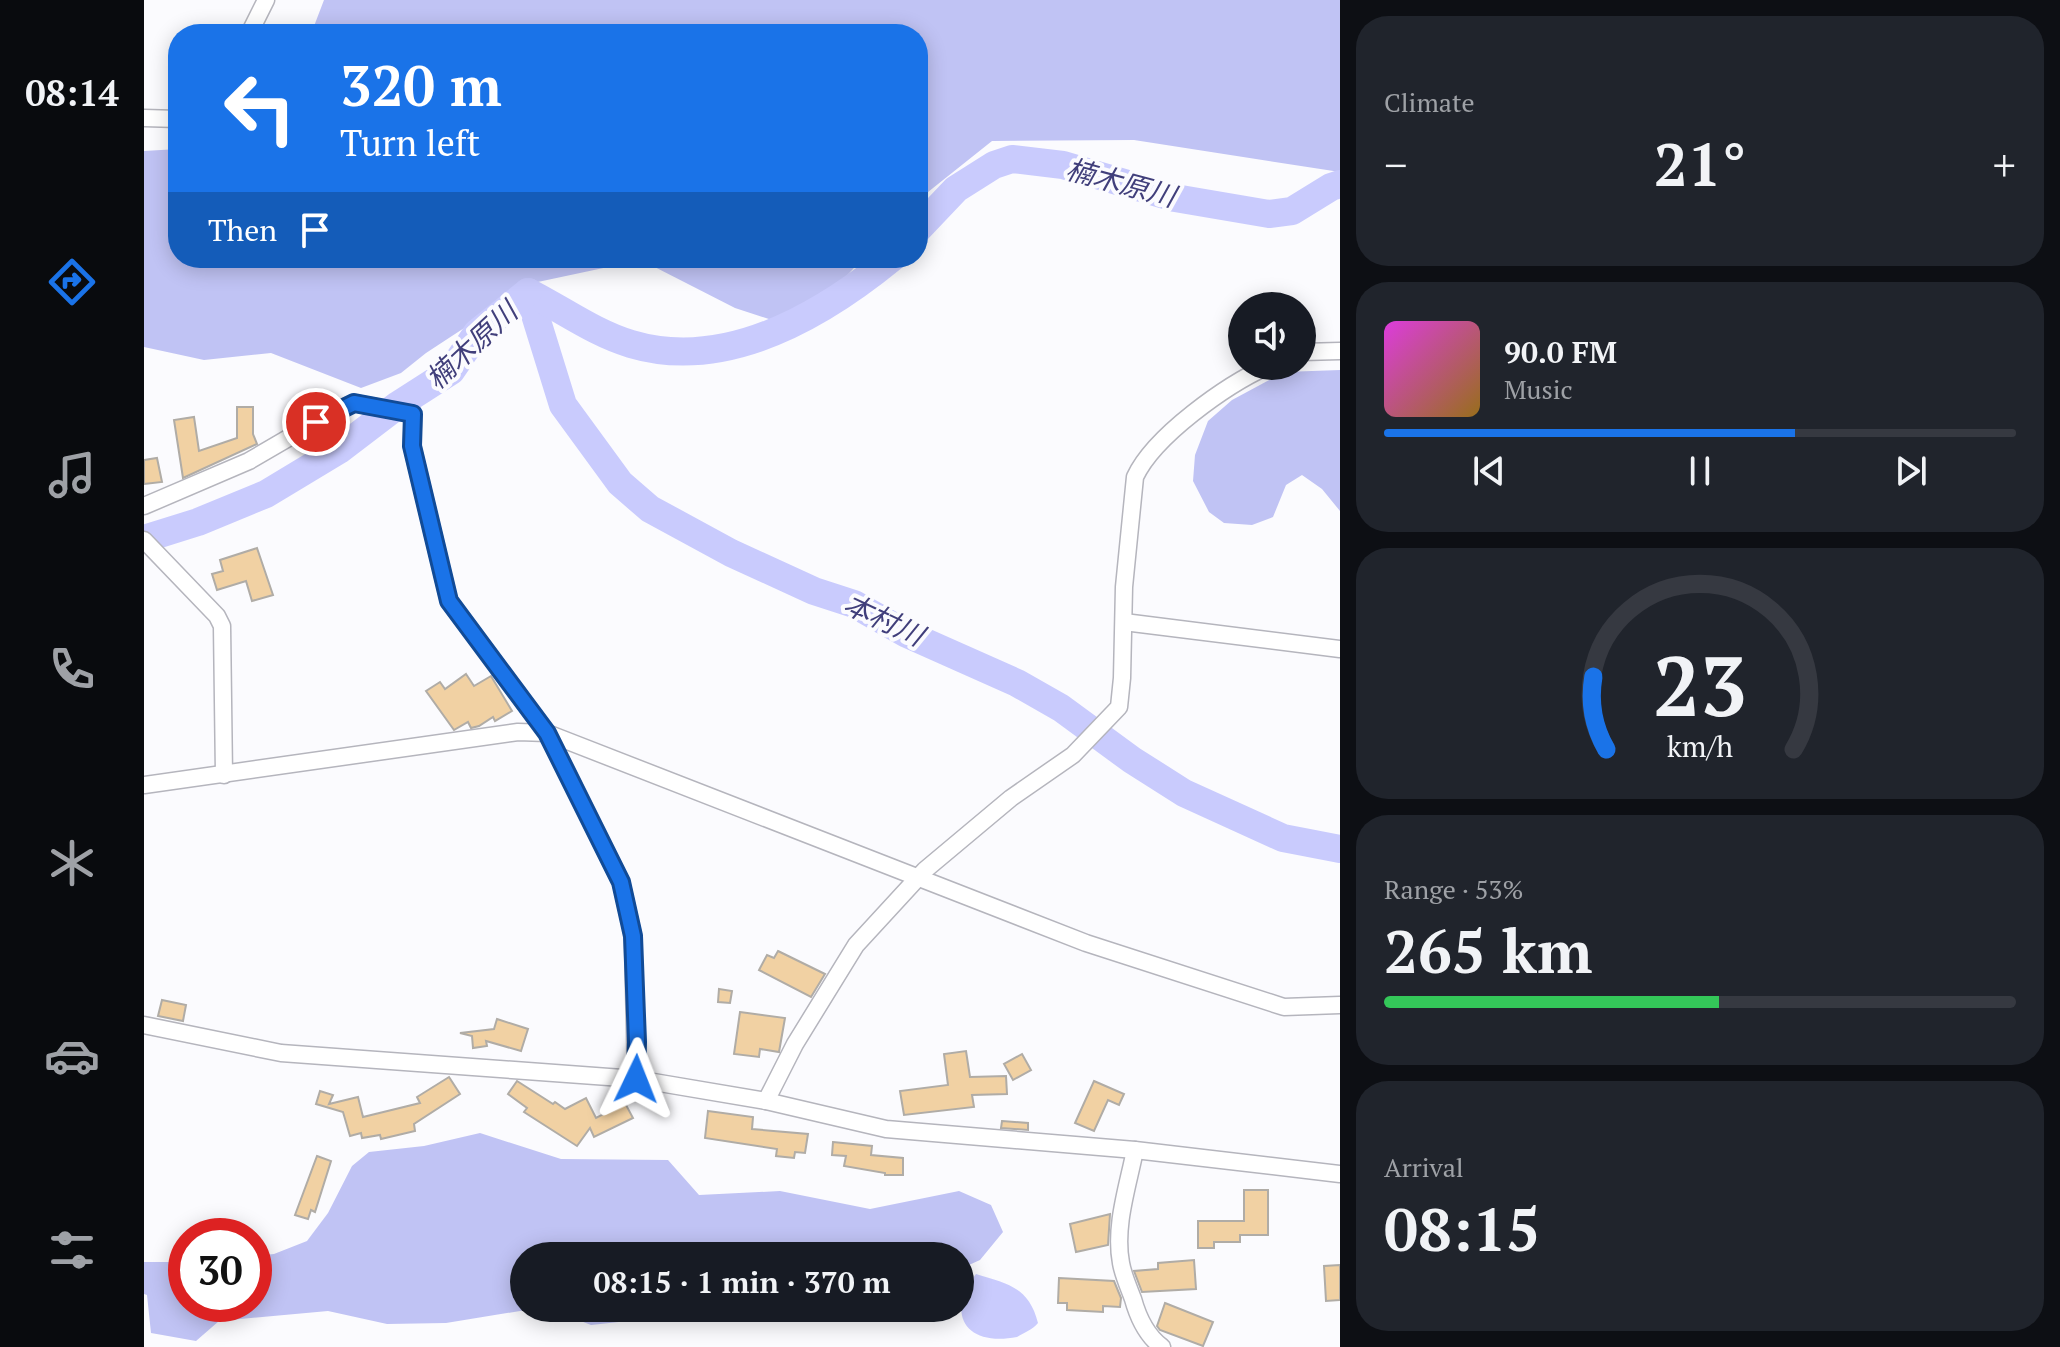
<!DOCTYPE html>
<meta charset="utf-8">
<style>
:root{--surface:#171b24;--page:#20242c;--text:#f1f3f6;--muted:#9ea1a6;--line:#363941;--accent:#1a73e8}
body{margin:0;font-family:"PT Serif","Noto Sans JP",serif;background:var(--page);color:var(--text);height:100vh;display:flex;flex-direction:column;font-size:30px;white-space:nowrap}
*{box-sizing:border-box;margin:0}
p{font-size:26px;color:var(--muted)}
.icon{flex:none;width:44px;height:44px;fill:none;stroke:currentColor;stroke-width:2;stroke-linecap:round;stroke-linejoin:round}
.map{position:relative;flex:1;overflow:hidden}
.sheet{display:flex;flex-direction:column;gap:16px;padding:16px;background:#0d0f14;width:720px}
.sheet>*{flex:none}
.banner{position:absolute;left:24px;top:24px;width:760px;height:244px;border-radius:32px;box-shadow:0 4px 20px #0003;background:#1a73e8;color:#fff;overflow:hidden}
.tools{position:absolute;left:1084px;top:292px;display:grid;gap:16px}
.tools a{display:grid;place-items:center;width:88px;height:88px;border-radius:50%;background:var(--surface);box-shadow:0 4px 20px #0003;font-size:40px}
.speed{position:absolute;left:24px;top:1218px;display:flex;gap:16px;font-size:40px;font-weight:700;text-align:center}
.speed>*{display:grid;place-content:center;width:104px;height:104px;border-radius:50%;background:var(--surface);box-shadow:0 4px 20px #0003;line-height:1}
.speed .limit{border:12px solid #d22;background:#fff;color:#111}
.pin{position:absolute;display:grid;place-items:center;width:68px;height:68px;color:#fff;margin:-34px;border:4px solid #fff;border-radius:50%;box-shadow:0 2px 8px #0007}
.me{position:absolute;width:88px;margin:-44px;rotate:2deg;stroke-linejoin:round;filter:drop-shadow(0 0 6px #0008)}
.turn{display:flex;align-items:center;gap:28px;height:168px;padding:0 40px;font-size:36px}
.turn .icon{width:104px;height:104px;stroke-width:2.5}
.turn b{display:block;font-size:56px;line-height:68px}
.then{display:flex;align-items:center;height:76px;padding:0 40px;background:#0003;gap:16px;font-size:30px}
.big{font-size:60px;font-weight:700;line-height:1.1}
.sheet .widget{flex:1;display:flex;flex-direction:column;justify-content:center;gap:12px;min-width:0;padding:0 28px;border-radius:32px;background:var(--page)}
.sheet .dial{align-items:center;gap:0}
.dial svg{height:208px;overflow:visible;fill:none;stroke:var(--line);stroke-width:7;stroke-linecap:round;text-anchor:middle}
.dial text{fill:var(--text);stroke:none}
.song{display:flex;align-items:center;gap:24px}
.cover{width:96px;height:96px;border-radius:12px;background:linear-gradient(135deg,hsl(300 70% 55%),hsl(40 70% 35%))}
.played{height:8px;border-radius:4px;background:linear-gradient(90deg,var(--accent) 65%,var(--line) 65%)}
.keys{display:flex;justify-content:space-around;direction:ltr}
.heat{display:flex;justify-content:space-between;align-items:center;font-size:44px;direction:ltr}
.charge{height:12px;border-radius:6px;background:linear-gradient(90deg,#34c759 53%,var(--line) 0)}
.trip{position:absolute;left:366px;top:1242px;width:464px;height:80px;border-radius:40px;background:var(--surface);box-shadow:0 4px 20px #0003;font-weight:700;line-height:80px;text-align:center}
main{display:flex;flex:1;min-height:0}
.dock{display:flex;flex-direction:column;width:144px;justify-content:space-around;align-items:center;background:#090b0e;color:var(--muted)}
.dock .icon{width:56px;height:56px}
.dock .current{color:var(--accent)}
.dock b{font-size:36px;color:var(--text)}
.map>svg:first-child{display:block}
.forest{fill:#c0c3f4}
.water{fill:#c9cbfd}
.lines{fill:none;stroke-linecap:round;stroke-linejoin:round}
.river{stroke:#c9cbfd;stroke-width:28}
.building{fill:#f1d1a3;stroke:#b0aca6;stroke-width:2}
.street-casing{stroke:#b5b5bd;stroke-width:19}
.street{stroke:#fff;stroke-width:16}
.route-casing{stroke:#114b97;stroke-width:20}
.route{stroke:#1a73e8;stroke-width:14}
.labels{text-anchor:middle;dominant-baseline:central;stroke-width:8;stroke-linejoin:round;paint-order:stroke}
.water-label{font-size:28px;font-style:italic;fill:#413f7b;stroke:#fbfbfe}
</style>
<main>
<nav class="dock">
<b>08:14</b>
<svg class="icon current" aria-label="directions" viewBox="0 0 24 24"><path d="M12 3l9 9-9 9-9-9zM9 14v-3h6M13 9l2 2-2 2"/></svg>
<svg class="icon" aria-label="music" viewBox="0 0 24 24"><path d="M9 18V5l10-2v13"/><circle cx="6" cy="18" r="3"/><circle cx="16" cy="16" r="3"/></svg>
<svg class="icon" aria-label="phone" viewBox="0 0 24 24"><path d="M5 4h4l2 5-3 2q2 4 5 5l2-3 5 2v4C11 20 4 13 5 4z"/></svg>
<svg class="icon" aria-label="climate" viewBox="0 0 24 24"><path d="M12 3v18M4 7l16 10M4 17L20 7"/></svg>
<svg class="icon" aria-label="car" viewBox="0 0 24 24"><path d="M5 17H2v-5l4-1 3-4h7l3 4 3 1v5h-3M9 17h6M6 11h13"/><circle cx="7" cy="17" r="2"/><circle cx="17" cy="17" r="2"/></svg>
<svg class="icon" aria-label="filters" viewBox="0 0 24 24"><path d="M4 7h16M4 17h16"/><circle cx="9" cy="7" r="2"/><circle cx="15" cy="17" r="2"/></svg>
</nav>
<div class="map">
<svg width="1196" height="1347" viewBox="0 0 1196 1347">
<rect width="100%" height="100%" fill="#fbfbfe"/>
<g class="forest">
<path d="M180 0H1196V172L990 140 848 141 774 200V34H167Z"/>
<path d="M34 149V258H719L698 281 631 321 591 308 497 260 389 283 282 353 257 373 217 388 127 353 60 360 0 347V151Z"/>
<path d="M1196 370V511L1178 489 1158 475 1142 485 1129 517 1108 525 1080 523 1065 512 1049 481 1051 455 1064 421 1088 400 1140 372Z"/>
<path d="M336 1133 417 1159 524 1160 555 1195 636 1191 726 1209 815 1191 847 1205 859 1232 836 1260 816 1269V1256H380V1308H394L302 1323 243 1324 184 1311 75 1321 52 1341 7 1333 3 1295 0 1294V1262H42V1304H110V1256L130 1254 163 1241 184 1213 208 1166 225 1152 280 1146Z"/>
<path d="M403 1308H509L493 1320 447 1325Z"/>
</g>
<path class="water" d="M832 1274C864 1284 885 1287 894 1323 888 1330 881 1332 873 1337 821 1347 801 1313 832 1274Z"/>
<g class="lines">
<g class="river">
<path d="M774 229 812 189 850 165 868 159 919 165 1031 198 1125 214 1148 211 1187 187 1196 184"/>
<path d="M384 292 419 405 476 483 506 509 587 553 670 591 710 604 763 634 873 683 917 708 988 760 1040 793 1139 838 1196 849"/>
<path d="M384 292C418 309 450 333 487 344 581 372 676 317 748 258"/>
<path d="M0 539 54 522 122 494 195 450 254 405 307 371 333 333 384 292"/>
</g>
</g>
<g class="building">
<path d="M93 407H109V434L113 444 39 478 30 420 50 417 55 451 93 438Z"/>
<path d="M13 458 18 482 0 484V460Z"/>
<path d="M113 548 129 595 108 601 102 581 73 590 68 574 79 571 76 560Z"/>
<path d="M322 674 330 686 347 676 368 711 351 721 349 717 335 726 327 728 324 722 310 730 282 691 296 682 301 689Z"/>
<path d="M634 951 681 974 667 997 615 970 623 955 630 958Z"/>
<path d="M575 989 588 991 586 1003 574 1002Z"/>
<path d="M18 1000 42 1005 39 1021 14 1016Z"/>
<path d="M596 1012 641 1018 635 1052 616 1049 615 1057 590 1054Z"/>
<path d="M353 1019 384 1029 377 1051 342 1041 343 1046 329 1048 328 1036 316 1033 350 1029Z"/>
<path d="M822 1051 826 1077 862 1076 863 1094 828 1095 830 1107 760 1115 756 1091 804 1085 800 1054Z"/>
<path d="M878 1054 887 1070 869 1080 860 1064Z"/>
<path d="M305 1077 316 1094 270 1124 271 1131 237 1139 236 1135 218 1138 217 1133 206 1136 199 1112 172 1104 176 1091 189 1095 185 1104 214 1097 219 1117 276 1103 273 1097Z"/>
<path d="M373 1081 409 1104 411 1102 421 1109 442 1098 452 1118 481 1103 489 1118 450 1137 446 1128 433 1146 380 1112 383 1108 364 1094Z"/>
<path d="M950 1081 980 1094 975 1105 964 1100 950 1131 931 1123Z"/>
<path d="M564 1111 609 1117 608 1129 664 1134 661 1153 651 1152 650 1158 632 1156 633 1149 561 1138Z"/>
<path d="M858 1121 884 1123V1130L857 1128Z"/>
<path d="M689 1142 728 1146 727 1155 759 1158V1175H741V1173L700 1166 702 1156 688 1155Z"/>
<path d="M173 1156 187 1161 171 1212 167 1210 164 1219 151 1215Z"/>
<path d="M1100 1190H1124V1235H1096V1242H1070V1248H1054V1221H1100Z"/>
<path d="M966 1214 964 1245 932 1252 926 1224Z"/>
<path d="M1050 1260 1052 1289 998 1292 990 1271 1014 1269V1263Z"/>
<path d="M1196 1265V1300L1182 1301 1180 1266Z"/>
<path d="M915 1278 970 1281 977 1298 976 1307 959 1306V1312L923 1310V1303H914Z"/>
<path d="M1021 1303 1069 1322 1059 1346 1016 1330 1013 1326Z"/>
</g>
<g class="lines">
<g class="street-casing">
<g id="street">
<path d="M105 34 122 0"/>
<path d="M0 118 34 119"/>
<path d="M1158 352 1196 351"/>
<path d="M0 506 105 461 189 412 210 403 269 414 268 446 305 601 403 733 477 882 489 936 492 1079"/>
<path d="M0 540 73 616 78 626 80 775"/>
<path d="M980 622 1196 649"/>
<path d="M0 785 374 732 403 733 942 943 1140 1007 1196 1005"/>
<path d="M0 1025 137 1053 492 1079 622 1101 742 1129 991 1150 1196 1174"/>
<path d="M622 1101 651 1044 712 945 781 870 867 798 929 755 975 707 978 678 980 587 991 477C1010 436 1082 385 1124 366"/>
<path d="M991 1150C984 1186 970 1226 977 1263 979 1275 985 1288 989 1299 994 1317 1003 1336 1018 1347"/>
</g>
</g>
<use href="#street" class="street"/>
</g>
<g class="lines">
<g class="route-casing">
<path id="route" d="M172 422 210 403 269 414 268 446 305 601 403 733 477 882 489 936 493 1042 492 1079"/>
</g>
<use href="#route" class="route"/>
</g>
<g class="labels">
<g class="water-label">
<text transform="translate(977 182) rotate(15)">楠木原川</text>
<text transform="translate(327 345) rotate(-43)">楠木原川</text>
<text transform="translate(740 619) rotate(25)">本村川</text>
</g>
</g>
</svg>
<div class="tools">
<a><svg class="icon" aria-label="sound" viewBox="0 0 24 24"><path d="M4 9h4l5-4v14l-5-4H4zM17 9q2 3 0 6"/></svg></a>
</div>
<div class="speed"><div class="limit">30</div></div>
<div class="pin" style="left:172px;top:422px;background:#d93025"><svg class="icon" aria-label="arrive" viewBox="0 0 24 24"><path d="M6 21V4h12l-3 4 3 4H6"/></svg></div>
<svg class="me" style="left:492px;top:1079px" viewBox="-20 -20 40 40"><path d="M0-17L14 15 0 8-14 15z" fill="#1a73e8" stroke="#fff" stroke-width="4"/></svg>
<div class="trip">08:15 · 1 min · 370 m</div>
<div class="banner">
<div class="turn"><svg class="icon" aria-label="left" viewBox="0 0 24 24"><path d="M17 20v-9H6M10 6l-5 5 5 5"/></svg><div><b>320 m</b>Turn left</div></div>
<div class="then">Then<svg class="icon" aria-label="arrive" viewBox="0 0 24 24"><path d="M6 21V4h12l-3 4 3 4H6"/></svg></div>
</div>
</div>
<section class="sheet">
<div class="widget"><p>Climate</p>
<div class="heat"><a>−</a><b class="big">21°</b><a>+</a></div>
</div>
<div class="widget">
<div class="song"><i class="cover"></i><div><b>90.0 FM</b><p>Music</p></div></div>
<div class="played"></div>
<div class="keys"><svg class="icon" aria-label="previous" viewBox="0 0 24 24"><path d="M18 5L8 12l10 7zM5 5v14"/></svg><svg class="icon" aria-label="pause" viewBox="0 0 24 24"><path d="M8 5v14M16 5v14"/></svg><svg class="icon" aria-label="next" viewBox="0 0 24 24"><path d="M6 5l10 7-10 7zM19 5v14"/></svg></div>
</div>
<div class="widget dial"><svg viewBox="0 0 100 80">
<path d="M14 69A42 42 0 1 1 86 69"/>
<path d="M14 69A42 42 0 0 1 9 41" stroke="#1a73e8"/>
<text x="50" y="56" font-size="32" font-weight="700">23</text>
<text x="50" y="72" font-size="11">km/h</text>
</svg></div>
<div class="widget"><p>Range · 53%</p><b class="big">265 km</b><div class="charge"></div></div>
<div class="widget"><p>Arrival</p><b class="big">08:15</b></div>
</section>
</main>
